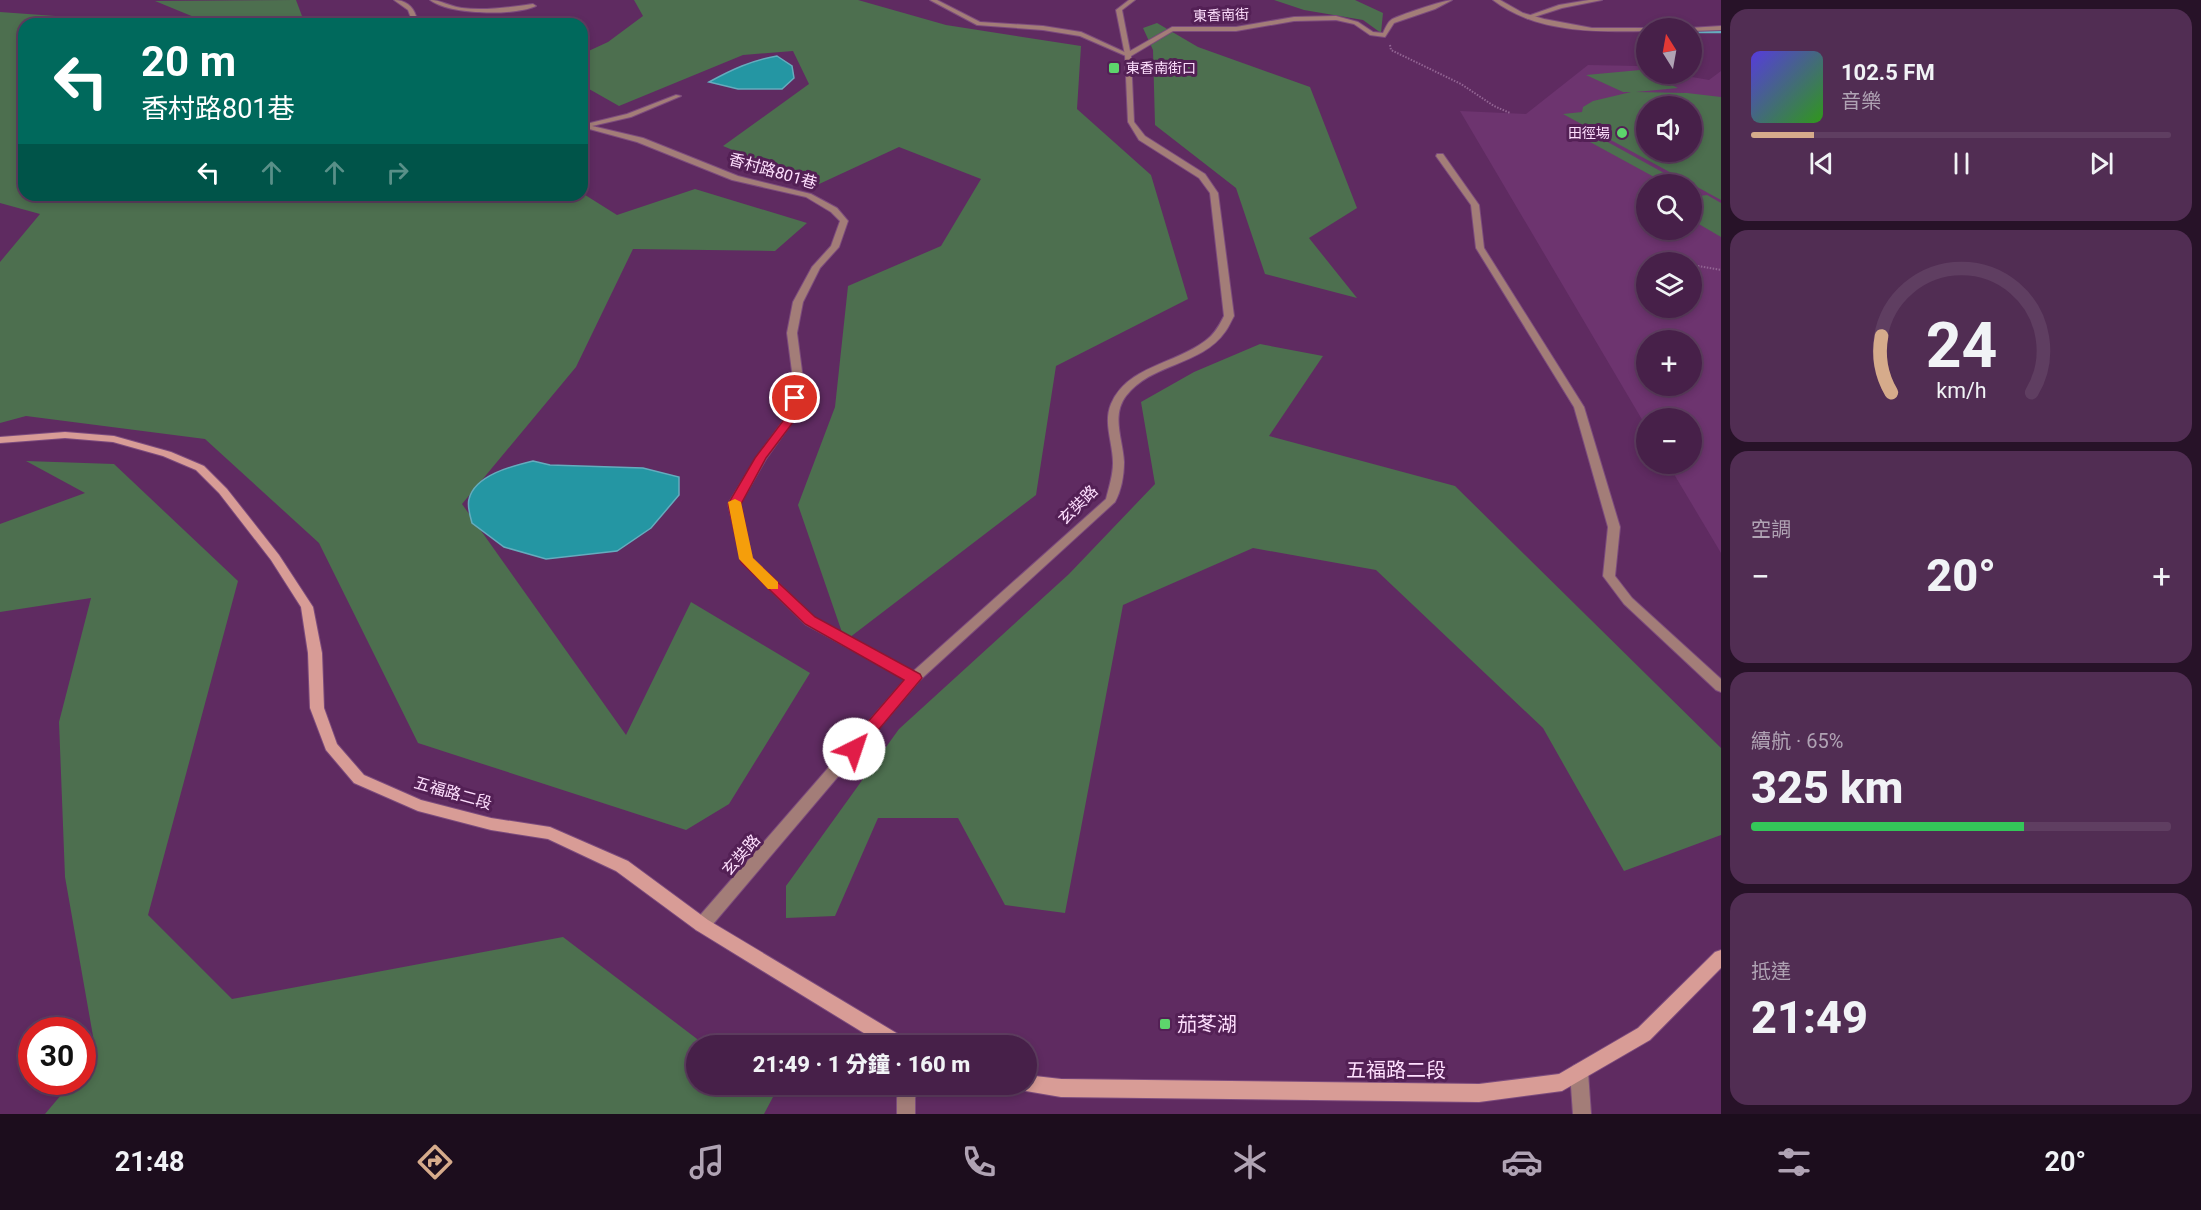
<!DOCTYPE html>
<html lang="zh-TW">
<meta charset="utf-8">
<style>
:root{--surface:#472049;--page:#512d53;--text:#f1f3f6;--muted:#b0a3b4;--line:#5f3e61;--accent:#d6ab8b}
body{margin:0;font-family:Roboto,"Noto Sans TC",sans-serif;background:var(--page);color:var(--text);height:100vh;display:flex;flex-direction:column;font-size:22px;white-space:nowrap}
*{box-sizing:border-box;margin:0}
p{font-size:20px;color:var(--muted)}
.icon{flex:none;width:33px;height:33px;fill:none;stroke:currentColor;stroke-width:2;stroke-linecap:round;stroke-linejoin:round}
.map{position:relative;flex:1;overflow:hidden}
.details{display:flex;flex-direction:column;gap:9px;padding:9px;background:#271228;width:480px}
.details>*{flex:none}
.guide{position:absolute;left:18px;top:18px;width:570px;height:183px;border-radius:18px;box-shadow:0 3px 9px #0003,0 0 0 2px var(--line);background:#00695c;color:#fff;overflow:hidden}
.needle{width:39px;rotate:349deg}
.buttons{position:absolute;left:1636px;top:18px;display:grid;gap:12px}
.buttons a{display:grid;place-items:center;width:66px;height:66px;border-radius:50%;background:var(--surface);box-shadow:0 3px 9px #0003,0 0 0 2px var(--line);font-size:30px}
.speed{position:absolute;left:18px;top:1017px;display:flex;gap:12px;font-size:30px;font-weight:700;text-align:center}
.speed>*{display:grid;place-content:center;width:78px;height:78px;border-radius:50%;background:var(--surface);box-shadow:0 3px 9px #0003,0 0 0 2px var(--line);line-height:1}
.speed .limit{border:9px solid #d22;background:#fff;color:#111}
.pin{position:absolute;display:grid;place-items:center;width:51px;height:51px;color:#fff;margin:-26px;border:3px solid #fff;border-radius:50%;box-shadow:0 2px 6px #0007}
.me{position:absolute;width:66px;margin:-33px;rotate:41deg;stroke-linejoin:round;filter:drop-shadow(0 0 4px #0008)}
.turn{display:flex;align-items:center;gap:21px;height:126px;padding:0 24px;font-size:27px}
.turn .icon{width:78px;height:78px;stroke-width:2.5}
.turn b{display:block;font-size:42px;line-height:51px}
.lanes{display:flex;align-items:center;height:57px;padding:0 24px;background:#0003;justify-content:center;gap:30px;direction:ltr}
.lanes .off{opacity:.35}
.big{font-size:45px;font-weight:800;line-height:1.1}
.details .widget{flex:1;display:flex;flex-direction:column;justify-content:center;gap:9px;min-width:0;padding:0 21px;border-radius:18px;background:var(--page)}
.details .dial{align-items:center;gap:0}
.dial svg{height:156px;overflow:visible;fill:none;stroke:var(--line);stroke-width:7;stroke-linecap:round;text-anchor:middle}
.dial text{fill:var(--text);stroke:none}
.song{display:flex;align-items:center;gap:18px}
.cover{width:72px;height:72px;border-radius:9px;background:linear-gradient(135deg,hsl(250 70% 55%),hsl(110 70% 35%))}
.played{height:6px;border-radius:3px;background:linear-gradient(90deg,var(--accent) 15%,var(--line) 15%)}
.keys{display:flex;justify-content:space-around;direction:ltr}
.heat{display:flex;justify-content:space-between;align-items:center;font-size:33px;direction:ltr}
.charge{height:9px;border-radius:4px;background:linear-gradient(90deg,#34c759 65%,var(--line) 0)}
.trip{position:absolute;left:686px;top:1035px;width:351px;height:60px;border-radius:30px;background:var(--surface);box-shadow:0 3px 9px #0003,0 0 0 2px var(--line);font-weight:800;line-height:60px;text-align:center}
.tab-bar{display:flex;height:96px;justify-content:space-around;align-items:center;background:#1c0d1d;color:var(--muted)}
.tab-bar .icon{width:42px;height:42px}
.tab-bar .on{color:var(--accent)}
.tab-bar b{font-size:27px;color:var(--text)}
main{display:flex;flex:1;min-height:0}
.map>svg:first-child{display:block}
.built{fill:#6d346f;fill-rule:evenodd}
.green{fill:#4d6f4f;fill-rule:evenodd}
.water{fill:#2496a3;stroke:#65acbe;stroke-width:1.5}
.lines{fill:none;stroke-linecap:round;stroke-linejoin:round}
.stream{stroke:#65acbe;stroke-width:4.5}
.service-casing{stroke:#7c4b7d;stroke-width:2}
.minor-casing{stroke:#7c4b7d;stroke-width:2}
.secondary-casing{stroke:#7c4b7d;stroke-width:2}
.path{stroke:#926493;stroke-width:2;stroke-dasharray:1.5 1.5;stroke-linecap:butt}
.service{fill:#a37d78;fill-rule:evenodd}
.minor{fill:#a37d78;fill-rule:evenodd}
.secondary{fill:#d89c96;fill-rule:evenodd}
.route{fill:#e11d48;stroke:#92132f;stroke-width:1.5}
.slow{fill:#f59e0b}
.poi-dot{fill:#5dd56c;stroke:#532055;stroke-width:2}
.labels{text-anchor:middle;dominant-baseline:central;stroke-width:6;stroke-linejoin:round;paint-order:stroke}
.far-street-label{font-size:14px;fill:#fedffe;stroke:#532055}
.far-poi-label{font-size:14px;fill:#fedffe;stroke:#532055;text-anchor:start}
.street-label{font-size:16px;fill:#fedffe;stroke:#532055}
.near-poi-label{font-size:20px;fill:#fedffe;stroke:#532055;text-anchor:start}
.near-street-label{font-size:20px;fill:#fedffe;stroke:#532055}
</style>
<main>
<div class="map">
<svg width="1721" height="1114" viewBox="0 0 1721 1114">
<rect width="100%" height="100%" fill="#5f2b61"/>
<path class="built" d="M1588 65 1638 66 1647 68V74H1675L1709 80 1721 71V553L1668 464H1692V418H1647V428L1460 111 1526 114ZM1647 106H1692V152H1647ZM1647 184H1692V230H1647ZM1647 262H1692V308H1647ZM1647 340H1692V386H1647Z"/>
<g class="green">
<path d="M296 0 305 24H24V195L582 193 617 215 695 189 807 223 775 251 633 249 576 367 462 504 626 735 691 602 810 673 729 804 686 830 418 743 319 543 205 439 26 416 0 423V262L40 214 0 203V12L125 21 194 17 155 1Z"/>
<path d="M634 0H858L946 25 1081 46 1077 109 1151 175 1188 299 1056 366 1036 495 845 641 798 505 835 407 848 286 941 246 981 179 899 147 817 185 723 146 809 84 793 51 743 55 619 106 582 85V54L608 42 643 16Z"/>
<path d="M1274 0H1355L1383 13 1381 33 1363 20 1304 10Z"/>
<path d="M1157 23 1198 47 1310 87 1357 208 1309 238 1357 298 1265 274 1236 188 1155 125 1153 50 1143 28Z"/>
<path d="M1640 70 1678 88 1636 92 1687 93 1721 97V200L1563 114 1582 112 1583 107 1593 101 1631 92H1623L1586 75ZM1647 106H1692V152H1647Z"/>
<path d="M1604 140 1684 184H1667L1590 142Z"/>
<path d="M1707 195 1721 203V237L1692 220V197Z"/>
<path d="M1260 344 1323 356 1269 436 1455 486 1721 748V835L1624 871 1543 728 1376 570 1253 548 1123 605 1065 913 1005 905 958 818H878L835 916 786 918V886L899 729 1069 574 1155 484 1141 402 1194 372Z"/>
<path d="M26 461 114 464 238 581 148 915 232 999 563 937 705 1045 696 1046V1084L756 1085 773 1097 764 1114H45L72 1082H82L83 1069 96 1053 65 877 59 722 91 598 0 612V524L85 493Z"/>
</g>
<g class="water">
<path d="M777 56 792 66 794 78 782 89H738L709 82C731 70 752 60 777 56Z"/>
<path d="M533 461 550 465 643 468 679 477V495L651 528 617 551 546 559 504 547 472 523C470 516 467 506 469 499 475 475 512 466 533 461Z"/>
</g>
<g class="lines">
<path class="stream" d="M1692 31H1721"/>
<g class="service-casing">
<g id="service">
<path d="M394 0C405 0 413 6 416 16L429 24H422L411 18 408 10Z"/>
<path d="M430 0C441 0 451 7 462 8 485 11 510 7 533 4L536 6C514 16 450 15 430 0Z"/>
<path d="M930 0H937L980 22 1043 26 1081 32 1131 55 1126 56 1080 36 1043 30 977 25Z"/>
<path d="M1589 0H1602L1562 8 1528 19 1525 17 1559 5Z"/>
<path d="M676 95 681 96 631 117 592 126 643 138 738 176 811 194 837 208 848 221 839 247 820 268 803 302 797 333 803 379 796 417 766 459 740 504 752 558 815 618 919 675 921 678 919 681H909L805 624 742 562 728 504 756 458 786 417 793 379 787 333 793 302 812 267 831 246 840 221 831 212 806 197 732 180 637 142 582 127V123L586 124 627 114Z"/>
<path d="M1437 154H1443L1479 205 1484 248 1584 407 1620 527 1615 576 1632 598 1721 679V692L1716 690 1624 604 1603 576 1608 527 1574 407 1476 248 1471 205 1436 156Z"/>
<path d="M1579 1063 1585 1066 1588 1072 1591 1114H1573L1570 1072 1573 1066Z"/>
</g>
</g>
<g class="minor-casing">
<g id="minor">
<path d="M1129 0H1135L1122 10 1130 51 1172 27H1236L1294 17 1336 16 1358 22 1373 32 1383 33C1385 29 1387 23 1391 20 1396 16 1445 0 1452 0L1435 9 1394 23 1385 37 1370 35 1354 24 1336 20 1294 21 1236 31H1173L1131 56 1134 122 1145 136 1205 174 1218 193 1234 316C1231 321 1229 327 1225 332 1201 366 1151 363 1126 396 1111 416 1123 440 1124 462 1124 476 1121 491 1115 502L919 681 708 930 702 932 696 930 694 925 696 920 909 675 1106 499C1109 487 1113 475 1113 463 1113 443 1103 423 1111 404 1127 366 1175 364 1205 341 1214 335 1219 326 1224 316L1210 193 1199 178 1139 140 1128 122 1125 55 1116 10Z"/>
<path d="M1493 0H1500L1523 13 1544 19 1592 28H1650H1647V31C1596 32 1536 33 1493 0Z"/>
<path d="M1721 26V30L1692 31V28H1689Z"/>
<path d="M901 1084H919L915 1098V1114H897V1098Z"/>
</g>
</g>
<g class="secondary-casing">
<g id="secondary">
<path d="M65 432 114 436 171 452 204 466 227 489 279 555 313 607 322 653 324 708 337 744 364 775 421 800 491 818 550 827 628 861 708 920 908 1040 911 1046H885L696 930 616 871 548 839 491 830 418 811 354 783 326 750 310 708 308 653 301 607 271 560 219 493 196 470 163 456 113 442 65 438 0 443V437Z"/>
<path d="M1721 950V968L1650 1040 1562 1091 1479 1102 1061 1097 1020 1090 1017 1084H1026V1075L1061 1079 1479 1084 1559 1074 1638 1028 1715 952Z"/>
</g>
</g>
<g class="path">
<path d="M1390 45 1391 50 1461 84 1494 106 1510 113"/>
<path d="M1667 260 1679 262"/>
<path d="M1692 265 1721 270"/>
</g>
<use href="#service" class="service"/>
<use href="#minor" class="minor"/>
<use href="#secondary" class="secondary"/>
</g>
<path class="route" d="M791 396 800 398 797 417 766 458 741 504 752 558 815 617 920 674 922 678 859 753H848L845 749 848 745 904 680 805 624 741 562 728 504 755 458 786 417Z"/>
<path class="slow" d="M735 499 741 502 753 558 778 582V589H768L739 559 728 502Z"/>
<g class="poi-dot">
<rect x="1108" y="62" width="12" height="12" rx="3"/>
<circle cx="1622" cy="133" r="6"/>
<rect x="1159" y="1018" width="12" height="12" rx="3"/>
</g>
<g class="labels">
<g class="far-street-label">
<text transform="translate(1221 15) rotate(-2)">東香南街</text>
</g>
<g class="far-poi-label">
<text x="1126" y="68">東香南街口</text>
<text x="1610" y="133" text-anchor="end">田徑場</text>
</g>
<g class="street-label">
<text transform="translate(773 171) rotate(16)">香村路801巷</text>
<text transform="translate(1078 505) rotate(-45)">玄奘路</text>
<text transform="translate(453 793) rotate(16)">五福路二段</text>
<text transform="translate(741 855) rotate(-49)">玄奘路</text>
</g>
<g class="near-poi-label">
<text x="1177" y="1024">茄苳湖</text>
</g>
<g class="near-street-label">
<text x="1396" y="1070">五福路二段</text>
</g>
</g>
</svg>
<div class="buttons">
<a><svg class="needle" viewBox="-14 -14 28 28"><path d="M0-13l5 13h-10z" fill="#e53935"/><path d="M0 13l5-13h-10z" fill="#b0a3b4"/></svg></a>
<a><svg class="icon" aria-label="sound" viewBox="0 0 24 24"><path d="M4 9h4l5-4v14l-5-4H4zM17 9q2 3 0 6"/></svg></a>
<a><svg class="icon" aria-label="search" viewBox="0 0 24 24"><circle cx="10" cy="10" r="6"/><path d="M15 15l6 6"/></svg></a>
<a><svg class="icon" aria-label="layers" viewBox="0 0 24 24"><path d="M12 4l9 5-9 5-9-5zM3 14l9 5 9-5"/></svg></a>
<a>+</a>
<a>−</a>
</div>
<div class="speed"><div class="limit">30</div></div>
<div class="pin" style="left:795px;top:398px;background:#d93025"><svg class="icon" aria-label="arrive" viewBox="0 0 24 24"><path d="M6 21V4h12l-3 4 3 4H6"/></svg></div>
<svg class="me" style="left:854px;top:749px" viewBox="-20 -20 40 40"><circle r="19" fill="#fff"/><path d="M0-13L10 11 0 6-10 11z" fill="#e11d48"/></svg>
<div class="trip">21:49 · 1 分鐘 · 160 m</div>
<div class="guide">
<div class="turn"><svg class="icon" aria-label="left" viewBox="0 0 24 24"><path d="M17 20v-9H6M10 6l-5 5 5 5"/></svg><div><b>20 m</b>香村路801巷</div></div>
<div class="lanes"><svg class="icon" aria-label="left" viewBox="0 0 24 24"><path d="M17 20v-9H6M10 6l-5 5 5 5"/></svg><svg class="icon off" aria-label="ahead" viewBox="0 0 24 24"><path d="M12 20V5M6 11l6-6 6 6"/></svg><svg class="icon off" aria-label="ahead" viewBox="0 0 24 24"><path d="M12 20V5M6 11l6-6 6 6"/></svg><svg class="icon off" aria-label="right" viewBox="0 0 24 24"><path d="M7 20v-9h11M14 6l5 5-5 5"/></svg></div>
</div>
</div>
<section class="details">
<div class="widget">
<div class="song"><i class="cover"></i><div><b>102.5 FM</b><p>音樂</p></div></div>
<div class="played"></div>
<div class="keys"><svg class="icon" aria-label="previous" viewBox="0 0 24 24"><path d="M18 5L8 12l10 7zM5 5v14"/></svg><svg class="icon" aria-label="pause" viewBox="0 0 24 24"><path d="M8 5v14M16 5v14"/></svg><svg class="icon" aria-label="next" viewBox="0 0 24 24"><path d="M6 5l10 7-10 7zM19 5v14"/></svg></div>
</div>
<div class="widget dial"><svg viewBox="0 0 100 80">
<path d="M14 69A42 42 0 1 1 86 69"/>
<path d="M14 69A42 42 0 0 1 9 40" stroke="#d6ab8b"/>
<text x="50" y="56" font-size="32" font-weight="700">24</text>
<text x="50" y="72" font-size="11">km/h</text>
</svg></div>
<div class="widget"><p>空調</p>
<div class="heat"><a>−</a><b class="big">20°</b><a>+</a></div>
</div>
<div class="widget"><p>續航 · 65%</p><b class="big">325 km</b><div class="charge"></div></div>
<div class="widget"><p>抵達</p><b class="big">21:49</b></div>
</section>
</main>
<nav class="tab-bar">
<b>21:48</b>
<svg class="icon on" aria-label="directions" viewBox="0 0 24 24"><path d="M12 3l9 9-9 9-9-9zM9 14v-3h6M13 9l2 2-2 2"/></svg>
<svg class="icon" aria-label="music" viewBox="0 0 24 24"><path d="M9 18V5l10-2v13"/><circle cx="6" cy="18" r="3"/><circle cx="16" cy="16" r="3"/></svg>
<svg class="icon" aria-label="phone" viewBox="0 0 24 24"><path d="M5 4h4l2 5-3 2q2 4 5 5l2-3 5 2v4C11 20 4 13 5 4z"/></svg>
<svg class="icon" aria-label="climate" viewBox="0 0 24 24"><path d="M12 3v18M4 7l16 10M4 17L20 7"/></svg>
<svg class="icon" aria-label="car" viewBox="0 0 24 24"><path d="M5 17H2v-5l4-1 3-4h7l3 4 3 1v5h-3M9 17h6M6 11h13"/><circle cx="7" cy="17" r="2"/><circle cx="17" cy="17" r="2"/></svg>
<svg class="icon" aria-label="filters" viewBox="0 0 24 24"><path d="M4 7h16M4 17h16"/><circle cx="9" cy="7" r="2"/><circle cx="15" cy="17" r="2"/></svg>
<b>20°</b>
</nav>
